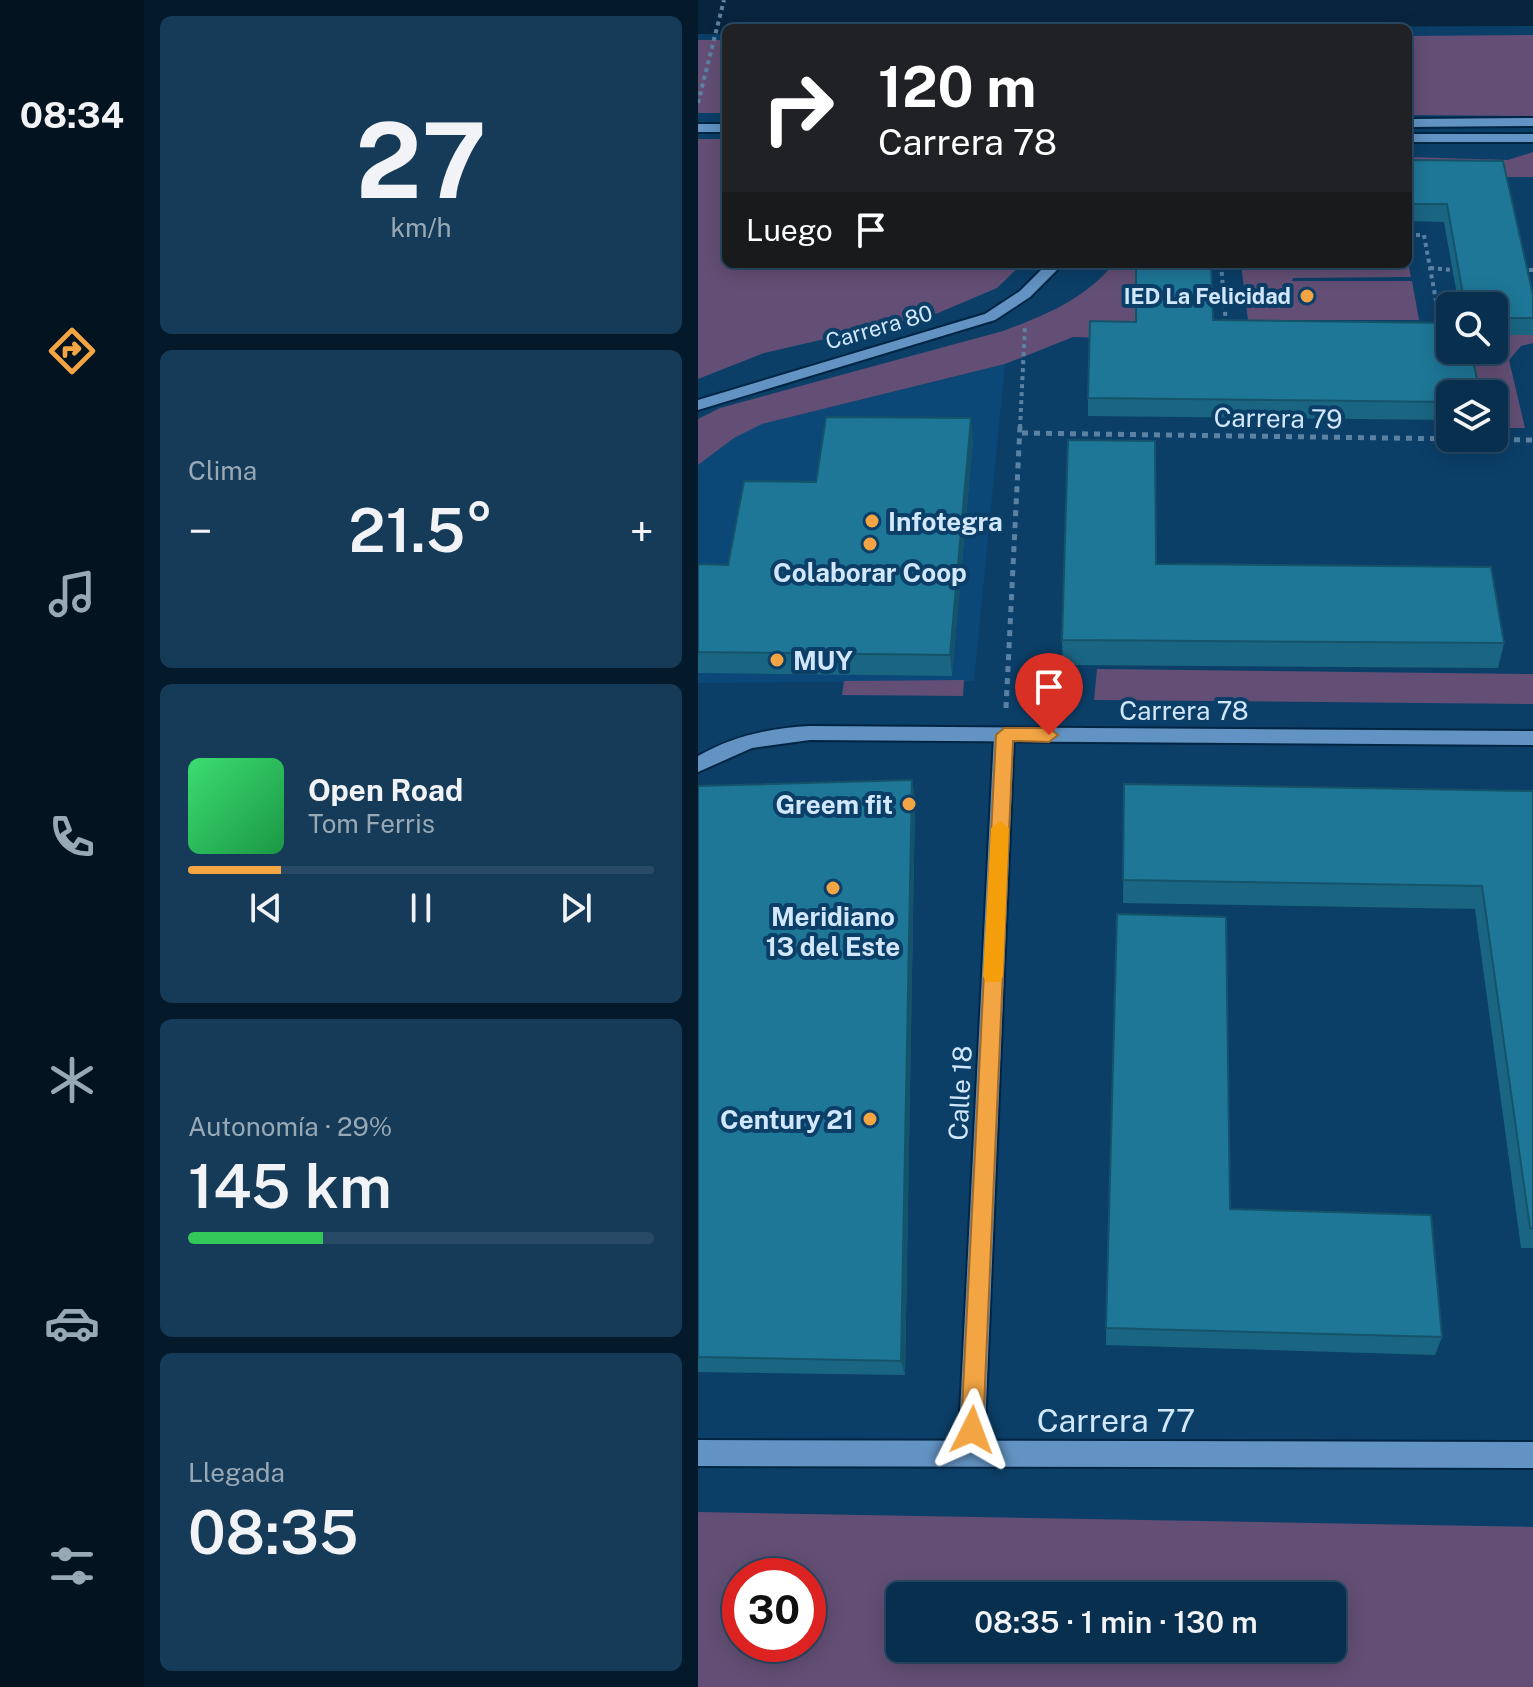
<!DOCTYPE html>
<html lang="es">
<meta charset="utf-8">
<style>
:root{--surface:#082f4e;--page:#163b58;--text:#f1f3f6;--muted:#98a9b6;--line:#294a66;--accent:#f3a443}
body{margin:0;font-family:"Public Sans",sans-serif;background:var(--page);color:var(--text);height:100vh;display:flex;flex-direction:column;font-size:30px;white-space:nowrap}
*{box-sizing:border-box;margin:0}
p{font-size:26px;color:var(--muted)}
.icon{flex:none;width:44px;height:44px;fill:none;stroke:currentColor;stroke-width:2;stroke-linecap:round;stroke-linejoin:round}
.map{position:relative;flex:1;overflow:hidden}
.sheet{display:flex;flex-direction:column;gap:16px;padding:16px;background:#041a2b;width:554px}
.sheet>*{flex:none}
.hud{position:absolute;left:24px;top:24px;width:690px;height:244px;border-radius:12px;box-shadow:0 4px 20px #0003,0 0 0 2px var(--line);background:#202124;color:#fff;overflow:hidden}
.fabs{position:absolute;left:738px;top:292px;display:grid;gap:16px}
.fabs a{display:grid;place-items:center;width:72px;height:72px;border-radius:12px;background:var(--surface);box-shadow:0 4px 20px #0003,0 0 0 2px var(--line);font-size:40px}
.speed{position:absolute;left:24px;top:1558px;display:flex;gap:16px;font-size:40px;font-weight:700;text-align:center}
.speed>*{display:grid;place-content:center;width:104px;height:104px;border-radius:50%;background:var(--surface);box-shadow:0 4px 20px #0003,0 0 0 2px var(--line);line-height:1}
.speed .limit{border:12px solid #d22;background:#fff;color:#111}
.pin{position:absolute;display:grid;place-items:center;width:68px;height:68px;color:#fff;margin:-82px -34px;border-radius:50% 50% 50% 0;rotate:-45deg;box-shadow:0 0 8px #0007}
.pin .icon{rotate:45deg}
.me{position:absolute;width:88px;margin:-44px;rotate:3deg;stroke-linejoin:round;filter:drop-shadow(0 0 6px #0008)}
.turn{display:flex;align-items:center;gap:28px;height:168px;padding:0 24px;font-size:36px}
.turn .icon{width:104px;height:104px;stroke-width:2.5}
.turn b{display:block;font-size:56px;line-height:68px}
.then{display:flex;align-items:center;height:76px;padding:0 24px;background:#0003;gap:16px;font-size:30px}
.big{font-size:60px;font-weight:600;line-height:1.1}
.sheet .tile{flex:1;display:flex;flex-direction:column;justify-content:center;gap:12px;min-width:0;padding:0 28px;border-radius:12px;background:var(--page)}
.sheet .dial{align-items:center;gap:0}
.dial b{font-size:104px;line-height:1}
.song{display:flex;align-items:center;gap:24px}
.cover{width:96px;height:96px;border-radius:12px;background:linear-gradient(135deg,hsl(140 70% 55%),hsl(140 70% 35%))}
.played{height:8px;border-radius:4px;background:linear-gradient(90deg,var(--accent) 20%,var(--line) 20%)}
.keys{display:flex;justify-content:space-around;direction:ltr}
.heat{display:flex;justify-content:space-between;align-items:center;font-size:44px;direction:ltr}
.charge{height:12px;border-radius:6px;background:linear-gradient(90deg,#34c759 29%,var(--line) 0)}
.trip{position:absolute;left:188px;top:1582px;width:460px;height:80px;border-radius:12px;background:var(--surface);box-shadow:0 4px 20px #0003,0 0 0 2px var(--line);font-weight:600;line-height:80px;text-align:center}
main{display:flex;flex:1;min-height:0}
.menu{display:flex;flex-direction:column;width:144px;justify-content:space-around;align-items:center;background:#03131f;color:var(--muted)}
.menu .icon{width:56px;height:56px}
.menu .current{color:var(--accent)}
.menu b{font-size:36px;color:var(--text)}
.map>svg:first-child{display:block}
.built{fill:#0b4877}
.green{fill:#634f75;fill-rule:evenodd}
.water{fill:#09253d}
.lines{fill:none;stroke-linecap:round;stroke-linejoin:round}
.street-casing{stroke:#002544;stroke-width:4}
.secondary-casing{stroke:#002544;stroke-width:4}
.path-far1{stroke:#5b82a3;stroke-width:4;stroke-dasharray:4 4;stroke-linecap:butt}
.path{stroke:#5b82a3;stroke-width:5;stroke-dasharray:6 6;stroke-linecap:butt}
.street{fill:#6293c2;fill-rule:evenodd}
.secondary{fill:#6293c2;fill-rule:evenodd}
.wall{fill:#1a6682}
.shaded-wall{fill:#15536a}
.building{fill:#1e7797;stroke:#15536a;stroke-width:2}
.route{fill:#f3a443;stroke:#9e6b2c;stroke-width:2}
.slow{fill:#f59e0b}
.poi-dot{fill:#f3a443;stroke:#0b3f68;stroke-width:3}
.labels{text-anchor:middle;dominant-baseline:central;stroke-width:8;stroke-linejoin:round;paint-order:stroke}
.far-poi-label{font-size:22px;font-weight:bold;fill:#d2e7fb;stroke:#0b3f68;text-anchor:end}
.far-street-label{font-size:22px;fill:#d2e7fb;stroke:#0b3f68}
.street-label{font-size:26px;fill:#d2e7fb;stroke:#0b3f68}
.poi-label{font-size:26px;font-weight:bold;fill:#d2e7fb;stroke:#0b3f68;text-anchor:start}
.near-street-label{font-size:32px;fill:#d2e7fb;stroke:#0b3f68}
</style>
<main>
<nav class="menu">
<b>08:34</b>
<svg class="icon current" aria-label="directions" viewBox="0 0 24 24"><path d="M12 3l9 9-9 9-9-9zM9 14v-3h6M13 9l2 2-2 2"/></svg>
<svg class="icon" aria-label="music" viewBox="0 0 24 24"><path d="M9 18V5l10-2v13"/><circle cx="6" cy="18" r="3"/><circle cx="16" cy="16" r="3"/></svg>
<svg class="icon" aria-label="phone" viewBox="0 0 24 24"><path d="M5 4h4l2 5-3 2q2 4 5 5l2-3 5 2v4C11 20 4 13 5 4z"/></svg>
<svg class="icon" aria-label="climate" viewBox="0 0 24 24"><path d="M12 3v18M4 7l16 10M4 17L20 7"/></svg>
<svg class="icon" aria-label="car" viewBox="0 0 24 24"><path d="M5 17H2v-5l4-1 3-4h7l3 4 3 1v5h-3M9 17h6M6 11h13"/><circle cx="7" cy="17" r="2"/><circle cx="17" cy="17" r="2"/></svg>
<svg class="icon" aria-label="filters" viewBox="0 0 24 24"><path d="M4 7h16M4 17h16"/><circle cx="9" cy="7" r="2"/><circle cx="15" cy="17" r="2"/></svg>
</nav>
<section class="sheet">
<div class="tile dial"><b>27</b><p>km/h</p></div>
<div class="tile"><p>Clima</p>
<div class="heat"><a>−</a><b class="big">21.5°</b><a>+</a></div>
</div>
<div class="tile">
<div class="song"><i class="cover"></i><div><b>Open Road</b><p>Tom Ferris</p></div></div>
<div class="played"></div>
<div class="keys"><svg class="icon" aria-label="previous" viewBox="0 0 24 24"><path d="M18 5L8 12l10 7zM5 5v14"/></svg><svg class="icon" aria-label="pause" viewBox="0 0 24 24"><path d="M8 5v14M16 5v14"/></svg><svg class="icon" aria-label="next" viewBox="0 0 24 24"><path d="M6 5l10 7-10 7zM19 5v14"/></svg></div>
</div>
<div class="tile"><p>Autonomía · 29%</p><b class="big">145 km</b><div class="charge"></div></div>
<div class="tile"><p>Llegada</p><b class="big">08:35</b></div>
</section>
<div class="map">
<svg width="835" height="1687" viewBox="0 0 835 1687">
<rect width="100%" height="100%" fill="#0b3f68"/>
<path class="built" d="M307 364 276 681 0 683V465L36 438 64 424Z"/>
<g class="green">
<path d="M835 35V116L710 115V36Z"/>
<rect x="0" y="40" width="28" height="73"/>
<path d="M0 139H28V264H324L299 288 240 313 66 353 0 379Z"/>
<path d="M835 152V177H710V157L810 160Z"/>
<path d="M710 262 713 277 595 278 594 281H714L721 320H550L543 264Z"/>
<path d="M416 264H438L437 339 375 337 307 364 64 424 36 438 0 465V419L22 408 305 331C348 315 385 300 416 264Z"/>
<path d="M796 335H835V343L823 346 811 360 827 428H796V394H775L767 350H796Z"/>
<path d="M399 669 835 674V704L396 700Z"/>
<path d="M266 680 265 696 144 695 146 681Z"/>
<path d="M0 1512 835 1527V1687H0ZM110 1576V1644H42V1576ZM634 1596V1648H202V1596Z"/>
</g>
<path class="water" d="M0 0H835V26L28 28V34H0Z"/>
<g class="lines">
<g class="street-casing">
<g id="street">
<path d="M835 118V126L710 127V119Z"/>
<rect x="0" y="124" width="28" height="8"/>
<rect x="710" y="134" width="125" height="8"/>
<path d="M349 264H365L332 297 297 320 0 410V400L287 314 322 291Z"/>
<path d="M306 728 316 735 286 1453 282 1462 273 1466 264 1462 260 1453 296 735Z"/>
</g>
</g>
<g class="secondary-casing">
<g id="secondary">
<path d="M112 726 835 731V745L112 740 54 748 0 772V756C35 736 72 728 112 726Z"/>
<path d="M0 1440 835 1442V1468L0 1466Z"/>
</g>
</g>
<g class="path-far1">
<path d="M0 103 26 0"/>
<path d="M710 235H726L743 328"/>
<path d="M523 264 528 324"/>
<path d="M732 268 754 270"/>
<path d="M823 270H835"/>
<path d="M322 428 327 326"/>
</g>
<g class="path">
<path d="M324 433 835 440"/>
<path d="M308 708 322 426"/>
</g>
<use href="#street" class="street"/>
<use href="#secondary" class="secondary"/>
</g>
<g class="wall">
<path d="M710 160 835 295V335H796V306H761L746 222 710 221Z"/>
<path d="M515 320 752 394V420L390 416V398L438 322Z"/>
<path d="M275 439 254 676 0 673V564L30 565 118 482Z"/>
<path d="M458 564 806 643 800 668 365 665 364 640Z"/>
<path d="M214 780 217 800 207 1375 0 1372V786Z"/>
<path d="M426 784 835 791V1248H823L777 909 425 903Z"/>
<path d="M532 1209 744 1337 737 1355 408 1345V1328Z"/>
</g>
<g class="shaded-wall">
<path d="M273 418 275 439 254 676 252 655Z"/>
<path d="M214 780 217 800 207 1375 203 1361Z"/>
</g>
<g class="building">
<path d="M710 160 805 161 835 295V318H796V306H767L749 204H710Z"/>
<path d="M438 264H513L515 320 752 323V350H773L782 394H752V402L390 398 392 321 438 322Z"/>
<path d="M128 417 273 418 252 655 0 652V564L30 565 46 481 118 482Z"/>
<path d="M370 440 457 441 458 564 793 567 806 643 364 640Z"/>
<path d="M214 780 203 1361 0 1357V786Z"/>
<path d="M426 784 835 791V1229L832 1228 784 886 425 880Z"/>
<path d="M419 914 528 917 532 1209 733 1215 744 1337 408 1328Z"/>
</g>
<path class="route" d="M306 728H351L360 735 351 742 315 741 285 1430 282 1438 274 1441 266 1438 263 1430 298 735Z"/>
<path class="slow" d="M302 821 311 828 305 976 302 982H288L285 976 293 828Z"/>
<g class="poi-dot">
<circle cx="609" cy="296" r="8"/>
<circle cx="174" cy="521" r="8"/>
<circle cx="172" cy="544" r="8"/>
<circle cx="79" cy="660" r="8"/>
<circle cx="211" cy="804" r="8"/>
<circle cx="135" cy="888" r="8"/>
<circle cx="172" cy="1119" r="8"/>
</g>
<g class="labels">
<g class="far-poi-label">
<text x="593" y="296">IED La Felicidad</text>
</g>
<g class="far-street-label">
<text transform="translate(181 327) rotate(-16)">Carrera 80</text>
</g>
<g class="street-label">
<text transform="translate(580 418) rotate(1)">Carrera 79</text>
<text x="486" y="710">Carrera 78</text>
<text transform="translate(262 1093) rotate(-87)">Calle 18</text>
</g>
<g class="poi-label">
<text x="190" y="521">Infotegra</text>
<text x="172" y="572" text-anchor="middle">Colaborar Coop</text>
<text x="95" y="660">MUY</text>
<text x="195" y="804" text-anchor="end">Greem fit</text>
<text x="135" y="916" text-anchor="middle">Meridiano<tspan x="135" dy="30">13 del Este</tspan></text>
<text x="156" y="1119" text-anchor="end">Century 21</text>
</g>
<g class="near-street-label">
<text x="418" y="1420">Carrera 77</text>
</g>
</g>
</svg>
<div class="fabs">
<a><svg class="icon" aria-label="search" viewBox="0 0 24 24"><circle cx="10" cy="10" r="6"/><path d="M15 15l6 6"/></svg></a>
<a><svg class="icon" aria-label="layers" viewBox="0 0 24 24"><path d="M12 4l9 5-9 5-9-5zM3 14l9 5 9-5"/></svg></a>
</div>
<div class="speed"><div class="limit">30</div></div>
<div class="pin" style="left:351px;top:735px;background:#d93025"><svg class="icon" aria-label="arrive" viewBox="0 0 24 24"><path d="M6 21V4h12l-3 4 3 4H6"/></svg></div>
<svg class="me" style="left:274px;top:1430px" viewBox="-20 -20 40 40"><path d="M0-17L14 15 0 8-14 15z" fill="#f3a443" stroke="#fff" stroke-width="4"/></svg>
<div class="trip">08:35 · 1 min · 130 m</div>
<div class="hud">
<div class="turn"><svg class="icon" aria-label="right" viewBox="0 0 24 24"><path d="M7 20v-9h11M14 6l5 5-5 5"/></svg><div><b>120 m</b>Carrera 78</div></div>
<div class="then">Luego<svg class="icon" aria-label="arrive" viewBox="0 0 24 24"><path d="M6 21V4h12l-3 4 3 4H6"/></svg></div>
</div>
</div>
</main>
